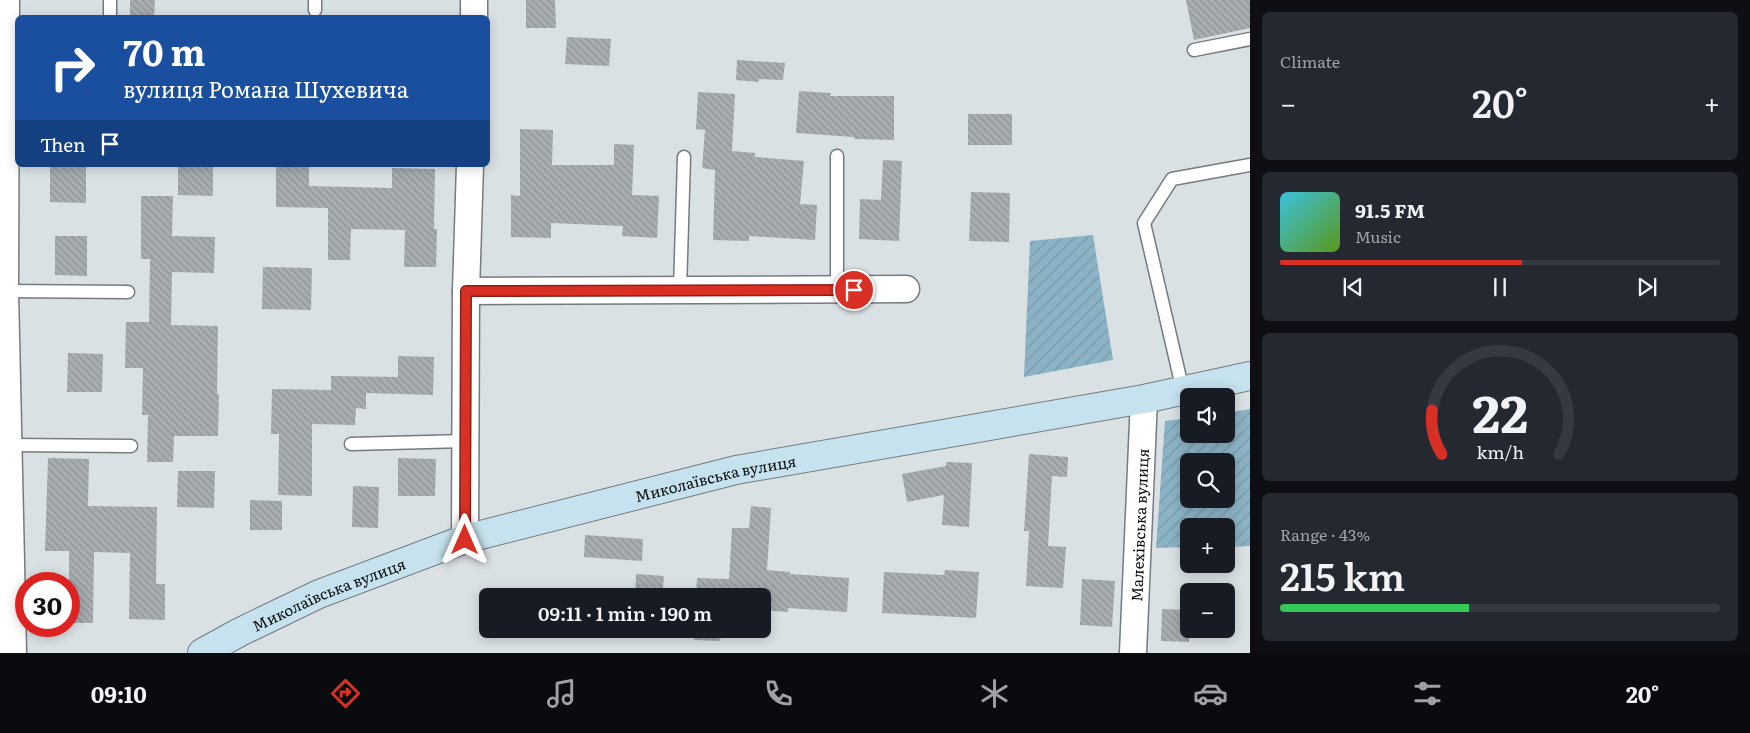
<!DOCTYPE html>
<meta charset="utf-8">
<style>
:root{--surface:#171b24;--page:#242831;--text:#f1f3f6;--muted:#9ea1a6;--line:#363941;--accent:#d93025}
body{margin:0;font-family:Literata,serif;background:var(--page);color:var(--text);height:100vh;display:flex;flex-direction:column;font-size:19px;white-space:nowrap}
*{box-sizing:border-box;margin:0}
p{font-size:16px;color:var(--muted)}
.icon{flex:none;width:28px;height:28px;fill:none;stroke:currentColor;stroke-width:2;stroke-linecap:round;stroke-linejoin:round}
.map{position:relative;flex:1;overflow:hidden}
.sheet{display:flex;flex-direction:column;gap:12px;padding:12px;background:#0d0f14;width:500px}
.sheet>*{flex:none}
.guide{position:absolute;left:15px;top:15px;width:475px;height:152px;border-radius:8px;box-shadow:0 2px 12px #0003;background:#1a4fa0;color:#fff;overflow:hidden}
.controls{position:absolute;left:1180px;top:388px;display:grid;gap:10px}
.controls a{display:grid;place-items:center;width:55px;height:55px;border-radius:8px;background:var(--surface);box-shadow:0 2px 12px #0003;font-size:25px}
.speed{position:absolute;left:15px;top:572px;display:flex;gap:10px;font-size:25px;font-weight:700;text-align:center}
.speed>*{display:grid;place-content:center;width:65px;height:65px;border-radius:50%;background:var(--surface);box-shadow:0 2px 12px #0003;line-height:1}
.speed .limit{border:8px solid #d22;background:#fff;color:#111}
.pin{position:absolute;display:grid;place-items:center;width:42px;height:42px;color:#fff;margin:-21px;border:2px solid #fff;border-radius:50%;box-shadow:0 1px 5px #0007}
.me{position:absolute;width:55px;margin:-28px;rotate:0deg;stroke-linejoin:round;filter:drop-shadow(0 0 4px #0008)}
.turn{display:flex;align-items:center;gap:18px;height:105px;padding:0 25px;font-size:22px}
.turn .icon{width:65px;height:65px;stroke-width:2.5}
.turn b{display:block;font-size:35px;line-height:42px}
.then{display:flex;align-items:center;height:48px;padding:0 25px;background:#0003;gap:10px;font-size:19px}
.big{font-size:38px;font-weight:600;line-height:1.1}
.sheet .card{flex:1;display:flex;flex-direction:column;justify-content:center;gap:8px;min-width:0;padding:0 18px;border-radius:8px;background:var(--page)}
.sheet .dial{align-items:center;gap:0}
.dial svg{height:130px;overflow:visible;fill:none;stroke:var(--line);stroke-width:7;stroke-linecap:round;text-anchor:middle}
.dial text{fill:var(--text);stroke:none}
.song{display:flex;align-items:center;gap:15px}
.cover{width:60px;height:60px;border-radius:8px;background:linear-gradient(135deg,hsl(190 70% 55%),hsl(90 70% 35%))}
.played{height:5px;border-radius:2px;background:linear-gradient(90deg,var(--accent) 55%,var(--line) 55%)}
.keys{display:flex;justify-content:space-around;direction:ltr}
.heat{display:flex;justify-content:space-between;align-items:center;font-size:28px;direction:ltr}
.charge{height:8px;border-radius:4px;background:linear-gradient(90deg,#34c759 43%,var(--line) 0)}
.trip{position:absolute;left:479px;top:588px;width:292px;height:50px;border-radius:8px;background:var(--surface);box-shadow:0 2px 12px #0003;font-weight:600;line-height:50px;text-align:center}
.menu{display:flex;height:80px;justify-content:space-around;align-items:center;background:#090b0e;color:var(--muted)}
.menu .icon{width:35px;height:35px}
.menu .selected{color:var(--accent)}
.menu b{font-size:22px;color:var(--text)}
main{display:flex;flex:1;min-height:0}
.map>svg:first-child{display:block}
.garden{fill:url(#garden-furrows);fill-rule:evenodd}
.building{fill:url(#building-back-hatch)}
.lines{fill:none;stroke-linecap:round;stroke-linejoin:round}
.lane-casing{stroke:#757b7e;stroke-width:15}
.street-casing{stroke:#757b7e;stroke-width:29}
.secondary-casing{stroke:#757b7e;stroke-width:30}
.lane{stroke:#fff;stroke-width:12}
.street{stroke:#fff;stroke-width:26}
.secondary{stroke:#c6e2ee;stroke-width:28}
.route-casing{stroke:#8d1f18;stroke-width:12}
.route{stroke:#d93025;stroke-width:9}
.labels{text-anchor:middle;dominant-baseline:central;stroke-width:4;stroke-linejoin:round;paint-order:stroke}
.street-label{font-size:15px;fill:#0a0c0d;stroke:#fff}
</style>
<main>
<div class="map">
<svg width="1250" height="653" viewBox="0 0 1250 653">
<defs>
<pattern id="garden-furrows" width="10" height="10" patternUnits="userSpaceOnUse" patternTransform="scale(1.25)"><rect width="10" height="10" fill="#8cb3c5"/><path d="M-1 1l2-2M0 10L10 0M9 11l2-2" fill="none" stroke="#7799a8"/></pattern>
<pattern id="building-back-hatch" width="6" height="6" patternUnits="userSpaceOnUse" patternTransform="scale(1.25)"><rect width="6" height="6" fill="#a7adb0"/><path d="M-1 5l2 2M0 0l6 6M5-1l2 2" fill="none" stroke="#8e9496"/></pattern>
</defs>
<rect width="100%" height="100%" fill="#dae1e4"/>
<g class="garden">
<path d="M1093 235 1113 360 1024 377 1030 241Z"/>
<path d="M1250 409V546L1226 547V526H1189V547L1156 548 1165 421 1189 418V434H1226V413ZM1189 461H1226V499H1189Z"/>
</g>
<g class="building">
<path d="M130 0H155L154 18 130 17Z"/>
<path d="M526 0H555L556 28H526Z"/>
<path d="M1186 0H1250V28L1194 40Z"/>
<path d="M567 37 611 39 609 66 565 64Z"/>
<path d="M737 60 785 63 783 80 759 79V82L736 80Z"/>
<path d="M799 91 831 93 830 96H894V140L854 139V137L796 133Z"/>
<path d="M698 92 735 94 732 151 755 153V157L804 161 800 204 817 205 815 240 749 236V241L713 240 715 170 702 168 705 130 696 129Z"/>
<rect x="968" y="114" width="44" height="31"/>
<path d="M520 129 553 130 552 165H614V144L634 145 632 195 659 196 657 238 622 236 623 226 551 223V238L511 237V195L520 196Z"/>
<path d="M883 160 902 161 899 241 859 239 860 199 881 200Z"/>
<path d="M178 165H213V196L178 195Z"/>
<path d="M276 165H309V186L351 187 392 188V168L435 169 434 229H437L436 267H404L405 230 351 229 350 260H328V208L276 207Z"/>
<path d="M50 166 86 167V203L50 202Z"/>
<path d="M971 192 1010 193 1009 242 969 241Z"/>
<path d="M141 196H173L172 236 215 237 214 273 172 272 171 325 218 326 217 394H219L218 436H174L173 462H147L148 415H142L143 368H125L126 322H149L150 259H141Z"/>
<path d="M55 236H87V276L55 275Z"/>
<path d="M263 267 312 268 311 310 262 309Z"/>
<path d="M68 353 103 354 102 392H67Z"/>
<path d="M398 356 434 357 433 395 366 393V409L356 408 355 425 312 424V496L278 495 279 434H271L272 389 331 390V376L398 377Z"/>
<path d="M1029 454 1068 457 1067 477 1052 476 1048 546 1066 547 1063 588 1026 586 1029 531H1024Z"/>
<path d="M48 458 89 459 88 506 157 507 156 584H165V620L129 619 130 553 94 552 93 623H69V551H45Z"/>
<path d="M398 458 436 459 435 496H398Z"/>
<path d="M946 462 972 463 969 527 942 525 944 495 907 502 902 474 946 466Z"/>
<path d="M178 471H215L214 508 177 507Z"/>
<path d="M353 486 379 487 378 528 352 527Z"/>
<path d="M250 500 282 501V530H250Z"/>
<path d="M751 506 771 508 767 570 790 572V574L849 578 847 612 788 608V612L762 610V596H696L697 578 729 579 732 528H749Z"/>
<path d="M585 535 643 539 642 561 584 557Z"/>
<path d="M945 570 979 572 976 618 882 613 884 572 944 575Z"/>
<path d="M636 574 664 576 662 596H635Z"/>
<path d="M1082 579 1115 581 1112 627 1080 625Z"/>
<path d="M1162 609 1189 610V642L1161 641Z"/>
<path d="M694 629H721L720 641 694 640Z"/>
</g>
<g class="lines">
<g class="lane-casing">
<g id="lane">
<path d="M315 10V0"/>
<path d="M110 17V0"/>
<path d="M1194 50 1250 39"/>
<path d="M837 156V290"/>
<path d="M680 290 684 157"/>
<path d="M5 291 128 292"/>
<path d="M1183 391 1144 223 1172 179 1250 165"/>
<path d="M351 444 465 441"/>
<path d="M8 445 131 446"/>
</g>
</g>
<g class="street-casing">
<g id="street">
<path d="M6 0 5 291 13 653"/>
<path d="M474 18V0"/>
<path d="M466 291 906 289"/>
<path d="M465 539 466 291 470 165"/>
<path id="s1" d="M1133 653 1144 399"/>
</g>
</g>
<g class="secondary-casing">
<g id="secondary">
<path id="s2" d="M202 653 240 632 319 594 465 539 736 470 1144 399 1250 376"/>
</g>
</g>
<use href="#lane" class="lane"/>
<use href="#street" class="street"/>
<use href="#secondary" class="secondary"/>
</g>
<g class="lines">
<g class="route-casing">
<path id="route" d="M465 540 466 291 854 290"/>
</g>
<use href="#route" class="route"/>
</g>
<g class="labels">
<g class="street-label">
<text stroke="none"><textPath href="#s2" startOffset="545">Миколаївська вулиця</textPath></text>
<text stroke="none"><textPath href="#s1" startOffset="128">Малехівська вулиця</textPath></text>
<text stroke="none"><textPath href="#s2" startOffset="140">Миколаївська вулиця</textPath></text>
</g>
</g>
</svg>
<div class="controls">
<a><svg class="icon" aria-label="sound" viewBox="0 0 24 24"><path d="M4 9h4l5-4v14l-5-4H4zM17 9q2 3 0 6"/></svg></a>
<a><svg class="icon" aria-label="search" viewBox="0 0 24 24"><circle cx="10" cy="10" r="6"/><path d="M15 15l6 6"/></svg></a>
<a>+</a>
<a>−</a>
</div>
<div class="speed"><div class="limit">30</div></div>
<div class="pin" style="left:854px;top:290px;background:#d93025"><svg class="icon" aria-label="arrive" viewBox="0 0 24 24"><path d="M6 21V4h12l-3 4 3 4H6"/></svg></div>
<svg class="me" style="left:465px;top:540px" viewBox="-20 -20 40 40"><path d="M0-17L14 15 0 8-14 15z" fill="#d93025" stroke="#fff" stroke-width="4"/></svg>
<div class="trip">09:11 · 1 min · 190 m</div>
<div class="guide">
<div class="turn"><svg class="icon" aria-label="right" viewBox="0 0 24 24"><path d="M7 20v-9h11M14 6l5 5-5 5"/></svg><div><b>70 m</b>вулиця Романа Шухевича</div></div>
<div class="then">Then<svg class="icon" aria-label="arrive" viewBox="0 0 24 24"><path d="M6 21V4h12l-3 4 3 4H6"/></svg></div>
</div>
</div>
<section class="sheet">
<div class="card"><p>Climate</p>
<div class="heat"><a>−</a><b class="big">20°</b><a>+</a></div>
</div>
<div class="card">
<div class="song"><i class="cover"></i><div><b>91.5 FM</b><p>Music</p></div></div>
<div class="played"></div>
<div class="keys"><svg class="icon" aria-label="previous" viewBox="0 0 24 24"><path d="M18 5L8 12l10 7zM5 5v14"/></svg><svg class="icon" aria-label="pause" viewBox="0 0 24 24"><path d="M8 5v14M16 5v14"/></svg><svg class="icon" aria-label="next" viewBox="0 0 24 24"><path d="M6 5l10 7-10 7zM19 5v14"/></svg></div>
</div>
<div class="card dial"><svg viewBox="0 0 100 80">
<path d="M14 69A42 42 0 1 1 86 69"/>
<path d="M14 69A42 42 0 0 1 8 42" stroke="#d93025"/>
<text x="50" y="56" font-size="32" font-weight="700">22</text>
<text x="50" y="72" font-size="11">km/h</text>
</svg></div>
<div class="card"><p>Range · 43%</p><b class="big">215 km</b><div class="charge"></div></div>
</section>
</main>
<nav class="menu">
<b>09:10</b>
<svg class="icon selected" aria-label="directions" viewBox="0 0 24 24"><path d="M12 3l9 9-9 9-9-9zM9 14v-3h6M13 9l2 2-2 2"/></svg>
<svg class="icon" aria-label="music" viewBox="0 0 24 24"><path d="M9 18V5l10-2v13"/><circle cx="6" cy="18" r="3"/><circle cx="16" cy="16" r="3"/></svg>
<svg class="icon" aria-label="phone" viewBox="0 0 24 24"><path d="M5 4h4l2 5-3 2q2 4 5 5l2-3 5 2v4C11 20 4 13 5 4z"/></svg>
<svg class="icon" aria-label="climate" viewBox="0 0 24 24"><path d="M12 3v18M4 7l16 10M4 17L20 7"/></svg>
<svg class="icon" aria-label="car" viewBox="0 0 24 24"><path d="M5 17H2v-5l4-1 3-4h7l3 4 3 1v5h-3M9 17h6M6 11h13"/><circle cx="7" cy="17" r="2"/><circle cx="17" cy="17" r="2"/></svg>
<svg class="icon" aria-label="filters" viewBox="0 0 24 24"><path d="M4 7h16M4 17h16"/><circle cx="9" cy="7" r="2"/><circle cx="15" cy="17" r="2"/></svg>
<b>20°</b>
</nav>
